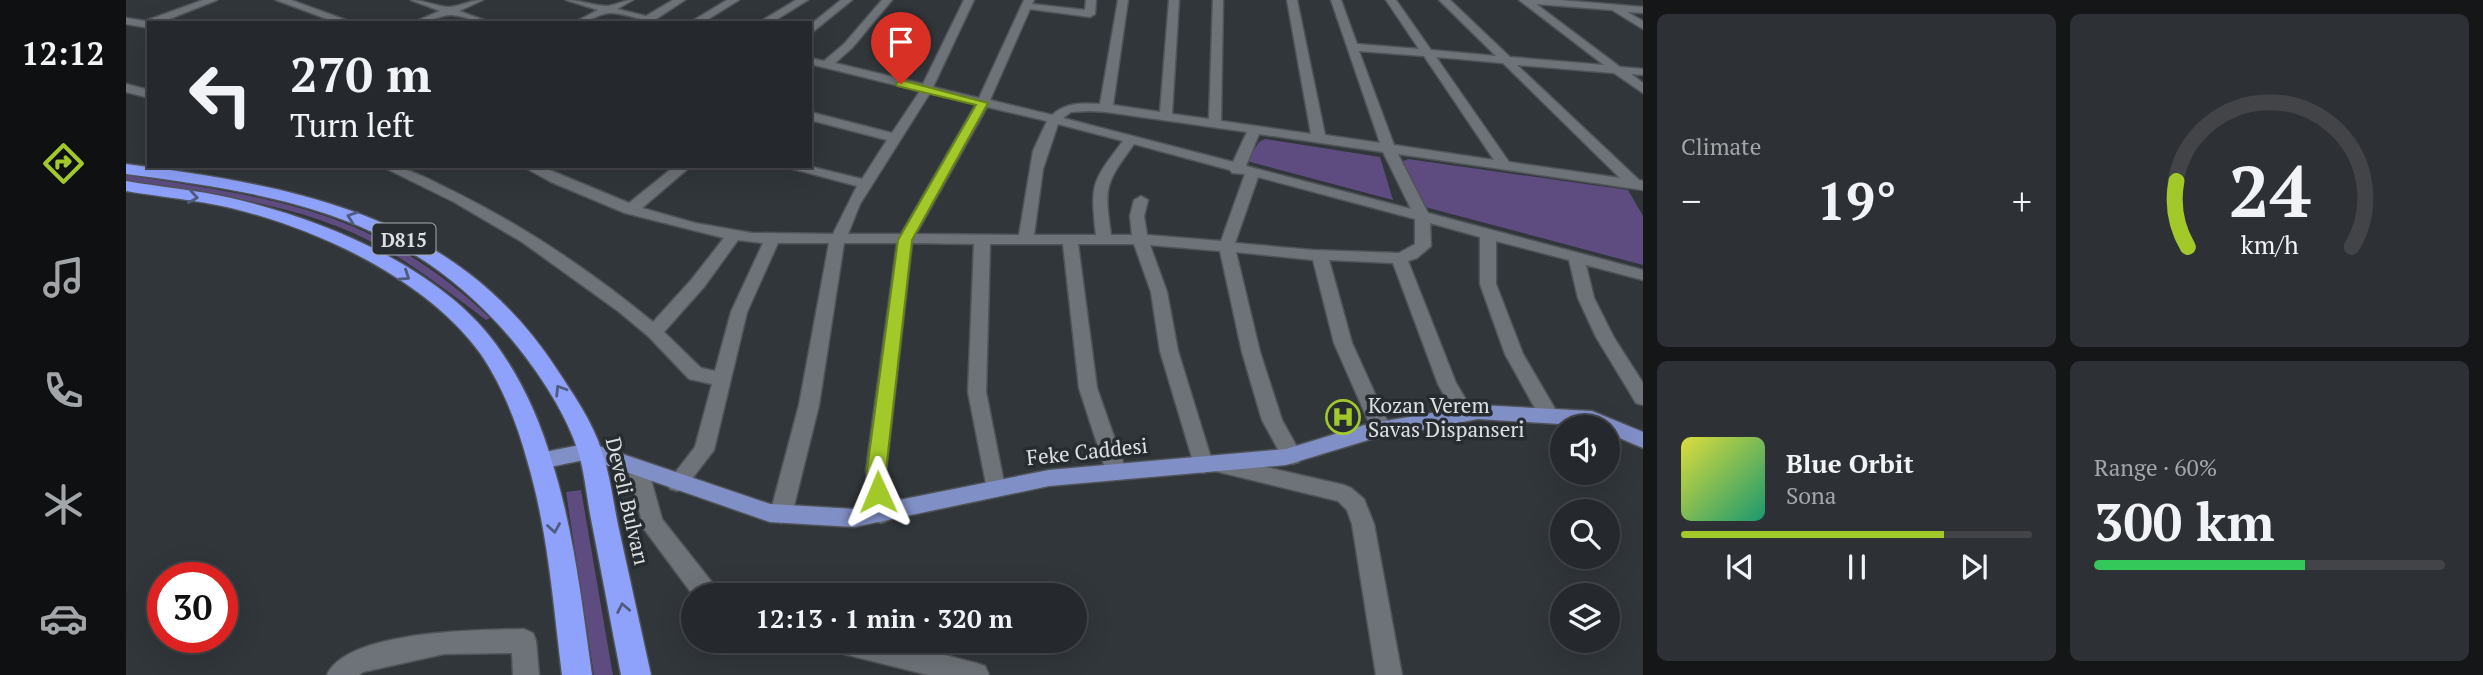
<!DOCTYPE html>
<meta charset="utf-8">
<style>
:root{--surface:#25282c;--page:#2d3034;--text:#f1f3f6;--muted:#a3a6a9;--line:#424448;--accent:#a2c929}
body{margin:0;font-family:"PT Serif",serif;background:var(--page);color:var(--text);height:100vh;display:flex;flex-direction:column;font-size:26px;white-space:nowrap}
*{box-sizing:border-box;margin:0}
p{font-size:23px;color:var(--muted)}
.icon{flex:none;width:38px;height:38px;fill:none;stroke:currentColor;stroke-width:2;stroke-linecap:round;stroke-linejoin:round}
.map{position:relative;flex:1;overflow:hidden}
.sheet{display:flex;flex-direction:column;gap:14px;padding:14px;background:#141618;width:840px}
.sheet>*{flex:none}
.top-card{position:absolute;left:21px;top:21px;width:665px;height:147px;border-radius:0px;box-shadow:0 7px 28px #0002,0 0 0 2px var(--line);background:#25282c;color:var(--text);overflow:hidden}
.buttons{position:absolute;left:1424px;top:415px;display:grid;gap:14px}
.buttons a{display:grid;place-items:center;width:70px;height:70px;border-radius:50%;background:var(--surface);box-shadow:0 7px 28px #0002,0 0 0 2px var(--line);font-size:35px}
.speed{position:absolute;left:21px;top:562px;display:flex;gap:14px;font-size:35px;font-weight:700;text-align:center}
.speed>*{display:grid;place-content:center;width:91px;height:91px;border-radius:50%;background:var(--surface);box-shadow:0 7px 28px #0002,0 0 0 2px var(--line);line-height:1}
.speed .limit{border:10px solid #d22;background:#fff;color:#111}
.pin{position:absolute;display:grid;place-items:center;width:60px;height:60px;color:#fff;margin:-72px -30px;border-radius:50% 50% 50% 0;rotate:-45deg;box-shadow:0 0 7px #0007}
.pin .icon{rotate:45deg}
.me{position:absolute;width:77px;margin:-38px;rotate:359deg;stroke-linejoin:round;filter:drop-shadow(0 0 5px #0008)}
.turn{display:flex;align-items:center;gap:24px;height:147px;padding:0 28px;font-size:32px}
.turn .icon{width:91px;height:91px;stroke-width:2.5}
.turn b{display:block;font-size:49px;line-height:60px}
.big{font-size:52px;font-weight:700;line-height:1.1}
.sheet .widget{flex:1;display:flex;flex-direction:column;justify-content:center;gap:10px;min-width:0;padding:0 24px;border-radius:10px;background:var(--page)}
.sheet .dial{align-items:center;gap:0}
.dial svg{height:182px;overflow:visible;fill:none;stroke:var(--line);stroke-width:7;stroke-linecap:round;text-anchor:middle}
.dial text{fill:var(--text);stroke:none}
.song{display:flex;align-items:center;gap:21px}
.cover{width:84px;height:84px;border-radius:10px;background:linear-gradient(135deg,hsl(60 70% 55%),hsl(160 70% 35%))}
.played{height:7px;border-radius:4px;background:linear-gradient(90deg,var(--accent) 75%,var(--line) 75%)}
.keys{display:flex;justify-content:space-around;direction:ltr}
.heat{display:flex;justify-content:space-between;align-items:center;font-size:38px;direction:ltr}
.charge{height:10px;border-radius:5px;background:linear-gradient(90deg,#34c759 60%,var(--line) 0)}
.sheet .tiles{flex:1;display:grid;gap:14px;grid-template-columns:repeat(2,1fr)}
.trip{position:absolute;left:555px;top:583px;width:406px;height:70px;border-radius:35px;background:var(--surface);box-shadow:0 7px 28px #0002,0 0 0 2px var(--line);font-weight:700;line-height:70px;text-align:center}
main{display:flex;flex:1;min-height:0}
.tabs{display:flex;flex-direction:column;width:126px;justify-content:space-around;align-items:center;background:#0f1012;color:var(--muted)}
.tabs .icon{width:49px;height:49px}
.tabs .on{color:var(--accent)}
.tabs b{font-size:32px;color:var(--text)}
.map>svg:first-child{display:block}
.green{fill:#5e4c81}
.lines{fill:none;stroke-linecap:round;stroke-linejoin:round}
.minor-casing{stroke:#505458;stroke-width:3}
.major-casing{stroke:#505458;stroke-width:3}
.highway-casing{stroke:#505458;stroke-width:3}
.minor{fill:#6e7379;fill-rule:evenodd}
.major{fill:#818fc7;fill-rule:evenodd}
.highway{fill:#8ea2fb;fill-rule:evenodd}
.oneway{stroke:#505b81}
.route{fill:#a2c929;stroke:#69831b;stroke-width:2}
.labels{text-anchor:middle;dominant-baseline:central;stroke-width:7;stroke-linejoin:round;paint-order:stroke}
.shield{fill:#272c30;stroke:#a6aaad;stroke-width:2}
.shield-label{font-size:19px;font-weight:bold;fill:#dde0e3}
.poi-label{font-size:21px;fill:#dde0e3;stroke:#272c30;text-anchor:start}
.street-label{font-size:21px;fill:#dde0e3;stroke:#272c30}
</style>
<main>
<nav class="tabs">
<b>12:12</b>
<svg class="icon on" aria-label="directions" viewBox="0 0 24 24"><path d="M12 3l9 9-9 9-9-9zM9 14v-3h6M13 9l2 2-2 2"/></svg>
<svg class="icon" aria-label="music" viewBox="0 0 24 24"><path d="M9 18V5l10-2v13"/><circle cx="6" cy="18" r="3"/><circle cx="16" cy="16" r="3"/></svg>
<svg class="icon" aria-label="phone" viewBox="0 0 24 24"><path d="M5 4h4l2 5-3 2q2 4 5 5l2-3 5 2v4C11 20 4 13 5 4z"/></svg>
<svg class="icon" aria-label="climate" viewBox="0 0 24 24"><path d="M12 3v18M4 7l16 10M4 17L20 7"/></svg>
<svg class="icon" aria-label="car" viewBox="0 0 24 24"><path d="M5 17H2v-5l4-1 3-4h7l3 4 3 1v5h-3M9 17h6M6 11h13"/><circle cx="7" cy="17" r="2"/><circle cx="17" cy="17" r="2"/></svg>
</nav>
<div class="map">
<svg width="1517" height="675" viewBox="0 0 1517 675">
<rect width="100%" height="100%" fill="#31363a"/>
<g class="green">
<path d="M1139 139 1254 157 1267 200 1121 161 1133 142Z"/>
<path d="M1282 159 1502 190 1517 216V265L1299 207 1277 161Z"/>
<path d="M0 175C148 198 250 210 364 318L360 320C327 295 294 270 259 249 180 204 87 194 0 181Z"/>
<path d="M455 490 485 664 487 675H468L440 492Z"/>
</g>
<g class="lines">
<g class="minor-casing">
<g id="minor">
<path d="M77 0H91L33 23H23V28L0 24V18L19 21Z"/>
<path d="M150 0H165L228 23H212Z"/>
<path d="M285 0C298 0 315 8 324 7 335 6 344 0 357 0L333 11 366 23C351 23 340 16 326 15 318 14 300 23 286 23L314 11Z"/>
<path d="M440 0C454 0 469 6 480 6 489 6 497 0 507 0L491 9 520 16 547 0H559L530 19 539 23C519 23 502 13 484 13 474 13 462 23 447 23L472 10Z"/>
<path d="M601 0H613L576 23H563Z"/>
<path d="M670 0H682L645 23H632Z"/>
<path d="M715 0H726L684 34V25Z"/>
<path d="M756 0H766L726 48 709 63 797 84 838 0H848L807 87 853 98 898 0H908L906 4 959 10 960 0H970L969 14 964 17 904 9 864 100 926 115C940 102 957 103 974 104L992 0H1002L987 105 1034 112 1043 0H1053L1046 114 1083 119 1087 0H1097L1095 121 1185 134 1161 0H1171L1199 135 1254 143 1205 0H1215L1231 44 1293 49 1260 0H1270L1305 50 1370 56 1313 0H1324L1384 57 1478 65 1393 0H1434L1517 7V13L1501 12 1517 21V29L1486 10 1410 4 1494 67 1517 69V75L1505 74 1517 83V93L1488 73 1391 65 1513 180 1517 181V190L1272 154 1302 213 1517 270V280L1460 265 1468 298 1487 336 1517 383V405L1510 403 1470 337 1452 298 1443 260 1370 241V284L1397 354 1432 414 1429 419 1422 421 1415 419 1379 354 1354 284V237L1304 223 1305 246 1291 258 1282 261 1330 383 1348 413 1345 418 1338 420 1331 418 1312 384 1267 263 1203 260 1226 343 1265 429 1262 434 1255 436 1248 434 1208 343 1187 260 1110 252 1134 352 1156 420 1176 456 1173 462 1166 464 1159 462 1136 420 1116 352 1094 251 1024 245 1041 292 1052 351 1085 458 1091 456 1218 485 1225 488 1238 499 1248 524 1276 675H1250L1226 524 1221 510 1212 501 1085 470 1077 473 1070 471 1034 351 1025 292 1008 244H952L971 388 1000 471 997 477 990 479 983 477 980 471 953 388 937 244H864L860 392 879 488 876 494 869 497 862 494 842 392 848 244 786 243 760 470 766 514 763 520 755 523 747 520 744 514 740 470 771 243H718L693 405 666 514 663 520 655 523 647 520 644 514 673 405 703 243H652L621 312 588 450 558 489 551 491 544 489 541 483 569 447 586 384 563 379 522 336 492 311 396 242 328 202 255 166C281 166 302 179 325 190 398 226 465 271 527 322L566 279 598 238 499 213 425 182 396 166H414L503 203 549 166H565L516 208 569 223 626 233 707 234 731 186 656 166H682L736 179 761 140 684 120V112L766 133 794 91 684 64V58L698 61 718 44ZM1233 51 1298 56 1368 160 1268 145ZM1310 57 1377 63 1494 178 1383 162ZM804 93 850 104 775 234H722L734 204ZM861 107 921 121 907 151 893 235 790 234ZM964 111 980 112 1121 132 1107 162 937 118 945 112ZM932 124 997 141C966 182 964 183 970 235H908L917 169ZM1133 134 1257 152 1285 209 1120 166ZM1008 144 1104 170 1106 173 1119 174 1095 241 1021 235 1018 216 1022 200 1015 196 1008 200 1004 216 1006 235H985C978 186 979 184 1008 144ZM1132 177 1289 219V244L1273 253 1187 250 1109 243ZM612 240 637 243 605 312 589 371 575 368 538 332 578 287Z"/>
<path d="M0 84 23 90V98L0 92Z"/>
<path d="M512 461 519 463 522 469 536 519 596 595H567L518 529 502 469 505 463Z"/>
<path d="M398 629 407 633 410 641 413 675H387L386 653 318 654 237 672 233 675H201C221 630 354 630 398 629Z"/>
<path d="M698 640H759L850 663 859 666 863 675H802L710 652 701 648Z"/>
</g>
</g>
<g class="major-casing">
<path id="major" d="M1352 405 1466 411 1517 432V448L1482 433V427L1352 419 1242 440 1160 465 923 486 728 527 644 522 463 459 414 469 407 467 404 461 407 455 414 453 464 443 644 504 728 509 923 470 1160 449 1242 424Z"/>
</g>
<g class="highway-casing">
<g id="highway">
<path d="M0 164C169 186 329 214 430 368 447 394 467 422 476 452 484 475 487 501 492 525 503 575 514 625 525 675H495C485 625 476 574 466 524 461 500 459 474 452 451 440 414 415 376 391 346 284 215 158 195 0 174Z"/>
<path d="M0 181C35 187 70 190 105 198 196 219 312 266 369 343 395 378 414 420 426 462 448 531 456 604 466 675H436C427 603 422 530 401 460 391 423 376 385 354 353 300 279 192 229 105 208 71 200 35 197 0 191Z"/>
</g>
</g>
<use href="#minor" class="minor"/>
<use href="#major" class="major"/>
<use href="#highway" class="highway"/>
</g>
<defs><path id="oneway-chevron" d="M-2-3.5L2.5 0L-2 3.5" fill="none" stroke-width="1.6" stroke-linecap="round" stroke-linejoin="round" transform="scale(1.75)"/></defs>
<g class="oneway">
<use href="#oneway-chevron" transform="translate(67 197) rotate(9)"/>
<use href="#oneway-chevron" transform="translate(226 217) rotate(-160)"/>
<use href="#oneway-chevron" transform="translate(279 276) rotate(34)"/>
<use href="#oneway-chevron" transform="translate(434 390) rotate(-122)"/>
<use href="#oneway-chevron" transform="translate(428 528) rotate(81)"/>
<use href="#oneway-chevron" transform="translate(497 608) rotate(-101)"/>
</g>
<path class="route" d="M775 80 862 103 786 240 760 470 762 492 759 497 752 500 746 497 741 470 772 240 850 105 771 86 770 84Z"/>
<defs>
<g id="hospital-ring" transform="scale(1.75)"><circle r="9.5" fill="#272c30" stroke="#a2c929" stroke-width="1.5"/><path d="M-5-5h3v3.5h4V-5h3V5h-3V1.5h-4V5h-3Z" fill="#a2c929"/></g>
</defs>
<g fill-rule="evenodd">
<use href="#hospital-ring" x="1217" y="417"/>
</g>
<g class="labels">
<rect class="shield" x="246.5" y="223.5" width="63" height="31" rx="5"/>
<g class="shield-label">
<text x="278" y="239">D815</text>
</g>
<g class="poi-label">
<text x="1242" y="405">Kozan Verem<tspan x="1242" dy="24">Savas Dispanseri</tspan></text>
</g>
<g class="street-label">
<text transform="translate(961 451) rotate(-6)">Feke Caddesi</text>
<text transform="translate(502 501) rotate(77)">Develi Bulvarı</text>
</g>
</g>
</svg>
<div class="buttons">
<a><svg class="icon" aria-label="sound" viewBox="0 0 24 24"><path d="M4 9h4l5-4v14l-5-4H4zM17 9q2 3 0 6"/></svg></a>
<a><svg class="icon" aria-label="search" viewBox="0 0 24 24"><circle cx="10" cy="10" r="6"/><path d="M15 15l6 6"/></svg></a>
<a><svg class="icon" aria-label="layers" viewBox="0 0 24 24"><path d="M12 4l9 5-9 5-9-5zM3 14l9 5 9-5"/></svg></a>
</div>
<div class="speed"><div class="limit">30</div></div>
<div class="pin" style="left:775px;top:84px;background:#d93025"><svg class="icon" aria-label="arrive" viewBox="0 0 24 24"><path d="M6 21V4h12l-3 4 3 4H6"/></svg></div>
<svg class="me" style="left:752px;top:492px" viewBox="-20 -20 40 40"><path d="M0-17L14 15 0 8-14 15z" fill="#a2c929" stroke="#fff" stroke-width="4"/></svg>
<div class="trip">12:13 · 1 min · 320 m</div>
<div class="top-card">
<div class="turn"><svg class="icon" aria-label="left" viewBox="0 0 24 24"><path d="M17 20v-9H6M10 6l-5 5 5 5"/></svg><div><b>270 m</b>Turn left</div></div>
</div>
</div>
<section class="sheet">
<div class="tiles">
<div class="widget"><p>Climate</p>
<div class="heat"><a>−</a><b class="big">19°</b><a>+</a></div>
</div>
<div class="widget dial"><svg viewBox="0 0 100 80">
<path d="M14 69A42 42 0 1 1 86 69"/>
<path d="M14 69A42 42 0 0 1 9 40" stroke="#a2c929"/>
<text x="50" y="56" font-size="32" font-weight="700">24</text>
<text x="50" y="72" font-size="11">km/h</text>
</svg></div>
<div class="widget">
<div class="song"><i class="cover"></i><div><b>Blue Orbit</b><p>Sona</p></div></div>
<div class="played"></div>
<div class="keys"><svg class="icon" aria-label="previous" viewBox="0 0 24 24"><path d="M18 5L8 12l10 7zM5 5v14"/></svg><svg class="icon" aria-label="pause" viewBox="0 0 24 24"><path d="M8 5v14M16 5v14"/></svg><svg class="icon" aria-label="next" viewBox="0 0 24 24"><path d="M6 5l10 7-10 7zM19 5v14"/></svg></div>
</div>
<div class="widget"><p>Range · 60%</p><b class="big">300 km</b><div class="charge"></div></div>
</div>
</section>
</main>
